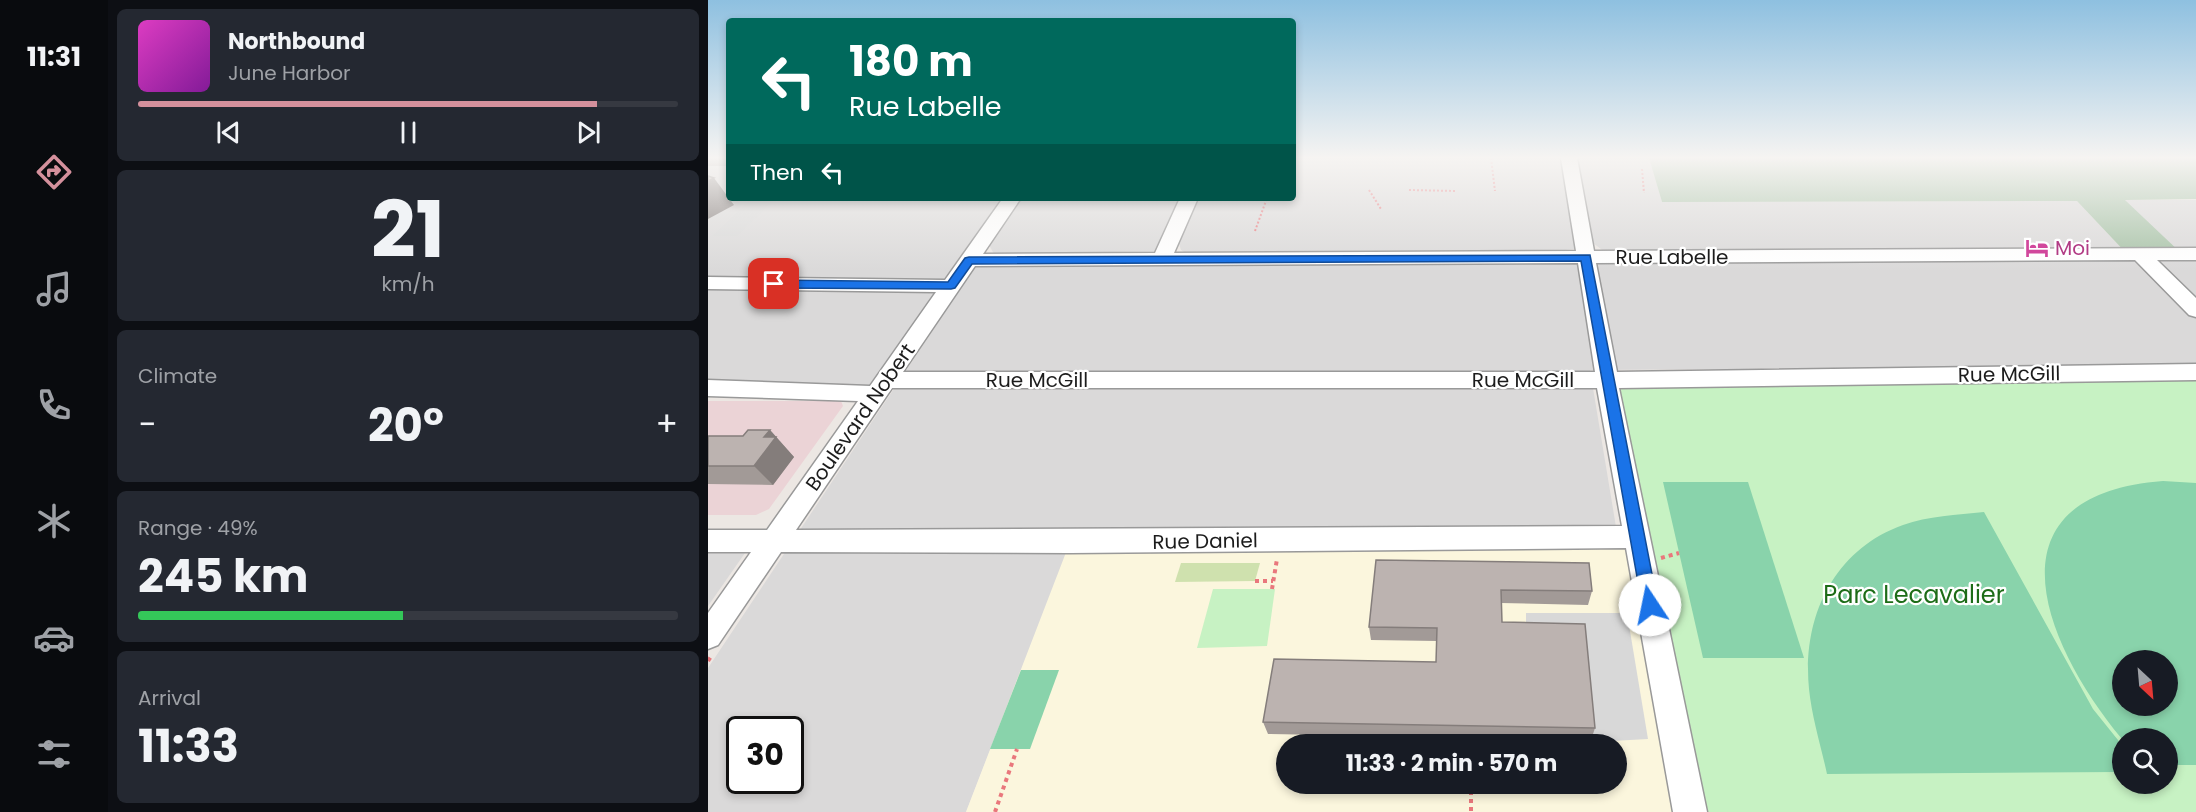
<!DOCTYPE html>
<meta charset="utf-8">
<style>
:root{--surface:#171b24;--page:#242831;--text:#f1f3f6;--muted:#9ea1a6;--line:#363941;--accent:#d4909c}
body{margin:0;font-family:Poppins,sans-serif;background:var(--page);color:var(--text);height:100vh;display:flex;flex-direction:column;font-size:22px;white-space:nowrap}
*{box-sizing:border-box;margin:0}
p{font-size:20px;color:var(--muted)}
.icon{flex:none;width:33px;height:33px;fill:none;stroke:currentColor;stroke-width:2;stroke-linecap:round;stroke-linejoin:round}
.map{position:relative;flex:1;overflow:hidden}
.details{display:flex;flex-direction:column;gap:9px;padding:9px;background:#0d0f14;width:600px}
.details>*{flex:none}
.banner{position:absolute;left:18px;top:18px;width:570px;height:183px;border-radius:6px;box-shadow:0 3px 9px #0003;background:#00695c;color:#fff;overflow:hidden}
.needle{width:39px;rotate:154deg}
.controls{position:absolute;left:1404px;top:650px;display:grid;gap:12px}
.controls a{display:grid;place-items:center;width:66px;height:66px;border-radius:50%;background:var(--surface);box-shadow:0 3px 9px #0003;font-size:30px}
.speed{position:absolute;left:18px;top:716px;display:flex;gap:12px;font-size:30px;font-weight:700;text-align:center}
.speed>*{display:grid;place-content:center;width:78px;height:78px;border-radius:50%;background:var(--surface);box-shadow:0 3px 9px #0003;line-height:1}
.speed .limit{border:3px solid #111;border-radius:9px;background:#fff;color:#111}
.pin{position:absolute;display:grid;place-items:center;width:51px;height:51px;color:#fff;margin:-26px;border-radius:12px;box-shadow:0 3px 9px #0006}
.me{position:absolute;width:66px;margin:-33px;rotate:349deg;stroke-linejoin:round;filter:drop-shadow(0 0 4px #0008)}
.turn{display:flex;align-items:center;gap:21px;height:126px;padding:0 24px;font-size:27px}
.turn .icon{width:78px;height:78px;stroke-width:2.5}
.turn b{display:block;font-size:42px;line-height:51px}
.then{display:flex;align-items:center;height:57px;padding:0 24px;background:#0003;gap:12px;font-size:22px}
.big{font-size:45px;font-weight:700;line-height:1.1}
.details .tile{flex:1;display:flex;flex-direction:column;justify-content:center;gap:9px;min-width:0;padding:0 21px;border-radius:9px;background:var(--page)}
.details .dial{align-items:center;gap:0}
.dial b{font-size:78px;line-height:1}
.song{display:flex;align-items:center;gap:18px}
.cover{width:72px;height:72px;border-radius:9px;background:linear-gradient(135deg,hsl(310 70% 55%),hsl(290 70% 35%))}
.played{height:6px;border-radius:3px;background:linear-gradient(90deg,var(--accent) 85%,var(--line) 85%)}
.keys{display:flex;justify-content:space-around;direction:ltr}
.heat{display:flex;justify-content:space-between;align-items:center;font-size:33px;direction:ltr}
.charge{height:9px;border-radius:4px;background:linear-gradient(90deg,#34c759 49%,var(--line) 0)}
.trip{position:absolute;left:568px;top:734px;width:351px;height:60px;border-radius:30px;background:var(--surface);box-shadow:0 3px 9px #0003;font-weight:700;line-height:60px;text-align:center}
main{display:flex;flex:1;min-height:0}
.menu{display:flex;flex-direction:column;width:108px;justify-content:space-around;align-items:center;background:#090b0e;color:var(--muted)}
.menu .icon{width:42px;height:42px}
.menu .on{color:var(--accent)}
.menu b{font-size:27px;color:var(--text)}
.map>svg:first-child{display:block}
.residential{fill:#dad9d9;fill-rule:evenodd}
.commercial{fill:#ebd3d6}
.education{fill:#fbf6dd;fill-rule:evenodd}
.grass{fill:#cfe1ae}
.cemetery{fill:#a6c2a6}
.park{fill:#c7f2c3;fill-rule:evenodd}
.pitch{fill:#89d3ab;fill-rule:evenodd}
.parking{fill:#d8d8d8}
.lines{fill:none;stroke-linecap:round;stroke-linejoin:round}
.minor-casing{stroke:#999;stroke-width:3}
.path-far1{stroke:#e9777c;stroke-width:2;stroke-dasharray:2 2;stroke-linecap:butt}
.path{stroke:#e9777c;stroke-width:4;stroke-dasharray:4 4;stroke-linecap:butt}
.minor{fill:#fff;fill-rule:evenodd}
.wall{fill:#a29a97}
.shaded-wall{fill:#847d7b}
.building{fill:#bcb3b0;stroke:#847d7b;stroke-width:1.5}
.route{fill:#1a73e8;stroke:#114b97;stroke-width:1.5}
.labels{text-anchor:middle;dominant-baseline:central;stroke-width:4.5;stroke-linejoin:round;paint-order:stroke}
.hotel-label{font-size:20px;fill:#b23c85;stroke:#fff;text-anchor:start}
.street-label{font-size:20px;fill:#1c1c1c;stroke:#fff}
.near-park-label{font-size:24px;fill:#1d6c17;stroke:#fff}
</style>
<main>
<nav class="menu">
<b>11:31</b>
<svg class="icon on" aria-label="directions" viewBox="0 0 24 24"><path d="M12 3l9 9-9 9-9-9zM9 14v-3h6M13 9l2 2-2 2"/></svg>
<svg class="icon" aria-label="music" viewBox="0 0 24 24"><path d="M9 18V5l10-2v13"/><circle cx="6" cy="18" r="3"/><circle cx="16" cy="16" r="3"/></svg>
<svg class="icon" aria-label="phone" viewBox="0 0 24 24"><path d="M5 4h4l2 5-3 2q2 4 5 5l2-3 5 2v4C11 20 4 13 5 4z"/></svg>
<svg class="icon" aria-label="climate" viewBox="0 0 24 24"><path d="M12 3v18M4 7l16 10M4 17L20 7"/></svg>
<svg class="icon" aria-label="car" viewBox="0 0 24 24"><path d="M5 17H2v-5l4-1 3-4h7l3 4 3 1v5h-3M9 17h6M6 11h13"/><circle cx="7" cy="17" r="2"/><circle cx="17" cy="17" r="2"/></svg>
<svg class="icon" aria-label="filters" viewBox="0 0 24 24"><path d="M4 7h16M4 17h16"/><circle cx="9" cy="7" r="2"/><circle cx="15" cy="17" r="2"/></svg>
</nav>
<section class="details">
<div class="tile">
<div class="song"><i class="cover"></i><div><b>Northbound</b><p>June Harbor</p></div></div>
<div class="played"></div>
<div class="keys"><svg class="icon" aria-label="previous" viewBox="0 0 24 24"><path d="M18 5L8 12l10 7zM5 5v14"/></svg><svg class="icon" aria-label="pause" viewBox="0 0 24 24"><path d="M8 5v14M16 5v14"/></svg><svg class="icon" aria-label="next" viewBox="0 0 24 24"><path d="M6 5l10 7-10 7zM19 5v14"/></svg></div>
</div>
<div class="tile dial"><b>21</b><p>km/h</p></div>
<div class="tile"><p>Climate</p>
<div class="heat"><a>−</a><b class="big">20°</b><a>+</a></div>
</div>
<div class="tile"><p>Range · 49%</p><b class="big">245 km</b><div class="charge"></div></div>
<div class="tile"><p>Arrival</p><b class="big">11:33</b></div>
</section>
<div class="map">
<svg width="1488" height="812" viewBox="0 0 1488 812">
<rect width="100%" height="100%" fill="#ece7e3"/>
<g class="residential">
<path d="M0 158H21V198H296L164 388 0 391Z"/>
<path d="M585 158H856L869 245 866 249 858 250 479 254 473 250 471 244 490 198H585Z"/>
<path d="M868 158H941L954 202 1369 201 1420 255 1416 200H1488V366L882 370 908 527 363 542 258 812H0V668L267 267 1356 256 897 252 885 243ZM32 729H82V780H32Z"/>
<path d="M313 198H475L453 247 447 252 286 254 281 245Z"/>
<path d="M0 553H37L0 606Z"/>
</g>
<path class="commercial" d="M0 401H133L135 406 61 509 48 515H0Z"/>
<path class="education" d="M929 537 982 812H258L362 542ZM579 744H909V783H579Z"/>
<path class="grass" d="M473 563H552L547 581 467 582Z"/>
<path class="cemetery" d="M941 158H1488V199L1417 200 1474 254 1420 255 1369 201 954 202Z"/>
<g class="park">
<path d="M1488 372V812H982L899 380ZM1414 660H1460V705H1414ZM1414 738H1460V783H1414Z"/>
<path d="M505 589H567L559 646 489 648Z"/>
</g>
<g class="pitch">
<path d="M1455 481 1488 483V765H1460V738L1414 739C1336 645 1273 495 1455 481ZM1414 660H1460V705H1414Z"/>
<path d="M955 482H1040L1096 658H995Z"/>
<path d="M1276 512 1385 709 1414 745 1413 772 1119 774C1113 746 1104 718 1101 689 1094 618 1125 550 1195 525 1220 516 1249 515 1276 512Z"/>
<path d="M313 670H351L322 749H282Z"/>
</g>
<g class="parking">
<path d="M44 198H68L29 236H4Z"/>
<path d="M818 613H919L940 739 886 742 873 637 818 636Z"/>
</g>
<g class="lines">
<g class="minor-casing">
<path id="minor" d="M853 158H869L886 251 1488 248V260H1449L1488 298V317L1481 315 1427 260 888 263 909 372 1488 364V380L911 388 999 812H965L918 548 362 553 73 552 10 645 0 649V613L43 552H0V530H59L150 401 0 396V380L162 386 228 292 0 289V277L237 280 295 198H313L275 254 447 253 472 198H490L466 253 868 251ZM870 263 887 372H195L267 266ZM184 388H889L914 526 88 530Z"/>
</g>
<g class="path-far1">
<path d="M783 158 787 191"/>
<path d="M934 169 936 193"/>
<path d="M661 190 673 209"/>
<path d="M701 190 749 191"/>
<path d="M547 231 559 198"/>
</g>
<g class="path">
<path d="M953 558 971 553"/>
<path d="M547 581H565"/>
<path d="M564 589 569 559"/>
<path d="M0 661 4 655"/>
<path d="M763 744 764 738"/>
<path d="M763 783V812"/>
<path d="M287 812 309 749"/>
</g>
<use href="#minor" class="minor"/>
</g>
<g class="wall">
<rect x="0" y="158" width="21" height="8"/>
<path d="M62 430 86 457 65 485 0 484V436H35Z"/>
<path d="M881 563 884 591 880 605 793 603 794 622 887 728 883 740 560 734 555 722 728 662 729 641 663 640 661 627Z"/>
</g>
<g class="shaded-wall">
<path d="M6 178 26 205 0 219V181Z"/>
<path d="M62 430 86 457 65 485 46 466 56 437Z"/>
</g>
<g class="building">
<path d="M0 176 6 178 0 181Z"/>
<path d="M40 430H62L56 437H68L46 466H0V436H35Z"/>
<path d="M668 560 881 563 884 591 793 590 794 622 877 624 887 728 555 722 566 659 728 662 729 628 661 627Z"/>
</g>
<linearGradient id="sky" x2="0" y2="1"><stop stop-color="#8ec0e0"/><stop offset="0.58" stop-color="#f6f4f2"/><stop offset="1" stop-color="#f6f4f2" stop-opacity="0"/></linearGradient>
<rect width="1488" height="272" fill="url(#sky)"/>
<path class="route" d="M882 255 950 605 948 610 942 612 936 610 934 605 873 261 264 264 247 288 243 289 66 288 60 284 66 280 240 282 257 258 261 257Z"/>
<defs>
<g id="hotel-bare" transform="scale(1.8)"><path d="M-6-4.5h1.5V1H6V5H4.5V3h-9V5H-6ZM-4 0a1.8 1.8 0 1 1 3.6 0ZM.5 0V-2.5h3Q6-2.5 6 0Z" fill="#d1479c" stroke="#fff" stroke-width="2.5" paint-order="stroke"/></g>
</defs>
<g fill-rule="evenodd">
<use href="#hotel-bare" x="1329" y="248"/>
</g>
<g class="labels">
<g class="hotel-label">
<text x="1347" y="248">Moi</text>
</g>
<g class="street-label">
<text x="964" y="257">Rue Labelle</text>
<text transform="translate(1301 374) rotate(-1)">Rue McGill</text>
<text x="329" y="380">Rue McGill</text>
<text x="815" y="380">Rue McGill</text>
<text transform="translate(152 417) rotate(-55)">Boulevard Nobert</text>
<text transform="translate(497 541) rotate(-1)">Rue Daniel</text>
</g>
<g class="near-park-label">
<text x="1206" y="594">Parc Lecavalier</text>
</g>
</g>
</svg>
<div class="controls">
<a><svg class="needle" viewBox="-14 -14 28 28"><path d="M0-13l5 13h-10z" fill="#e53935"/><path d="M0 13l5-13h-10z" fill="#9ea1a6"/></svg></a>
<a><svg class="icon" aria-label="search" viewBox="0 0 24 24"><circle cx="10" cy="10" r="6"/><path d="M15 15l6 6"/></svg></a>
</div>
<div class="speed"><div class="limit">30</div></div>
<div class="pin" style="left:66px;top:284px;background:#d93025"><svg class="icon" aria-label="arrive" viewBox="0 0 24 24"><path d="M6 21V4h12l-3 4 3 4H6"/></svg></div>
<svg class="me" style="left:942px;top:605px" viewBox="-20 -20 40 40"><circle r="19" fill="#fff"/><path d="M0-13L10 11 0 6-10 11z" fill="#1a73e8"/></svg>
<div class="trip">11:33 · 2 min · 570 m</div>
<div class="banner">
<div class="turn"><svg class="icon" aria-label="left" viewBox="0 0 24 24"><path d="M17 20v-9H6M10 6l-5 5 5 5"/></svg><div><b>180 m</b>Rue Labelle</div></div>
<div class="then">Then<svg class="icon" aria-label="left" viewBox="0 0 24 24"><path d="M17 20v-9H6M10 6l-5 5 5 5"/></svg></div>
</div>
</div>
</main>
